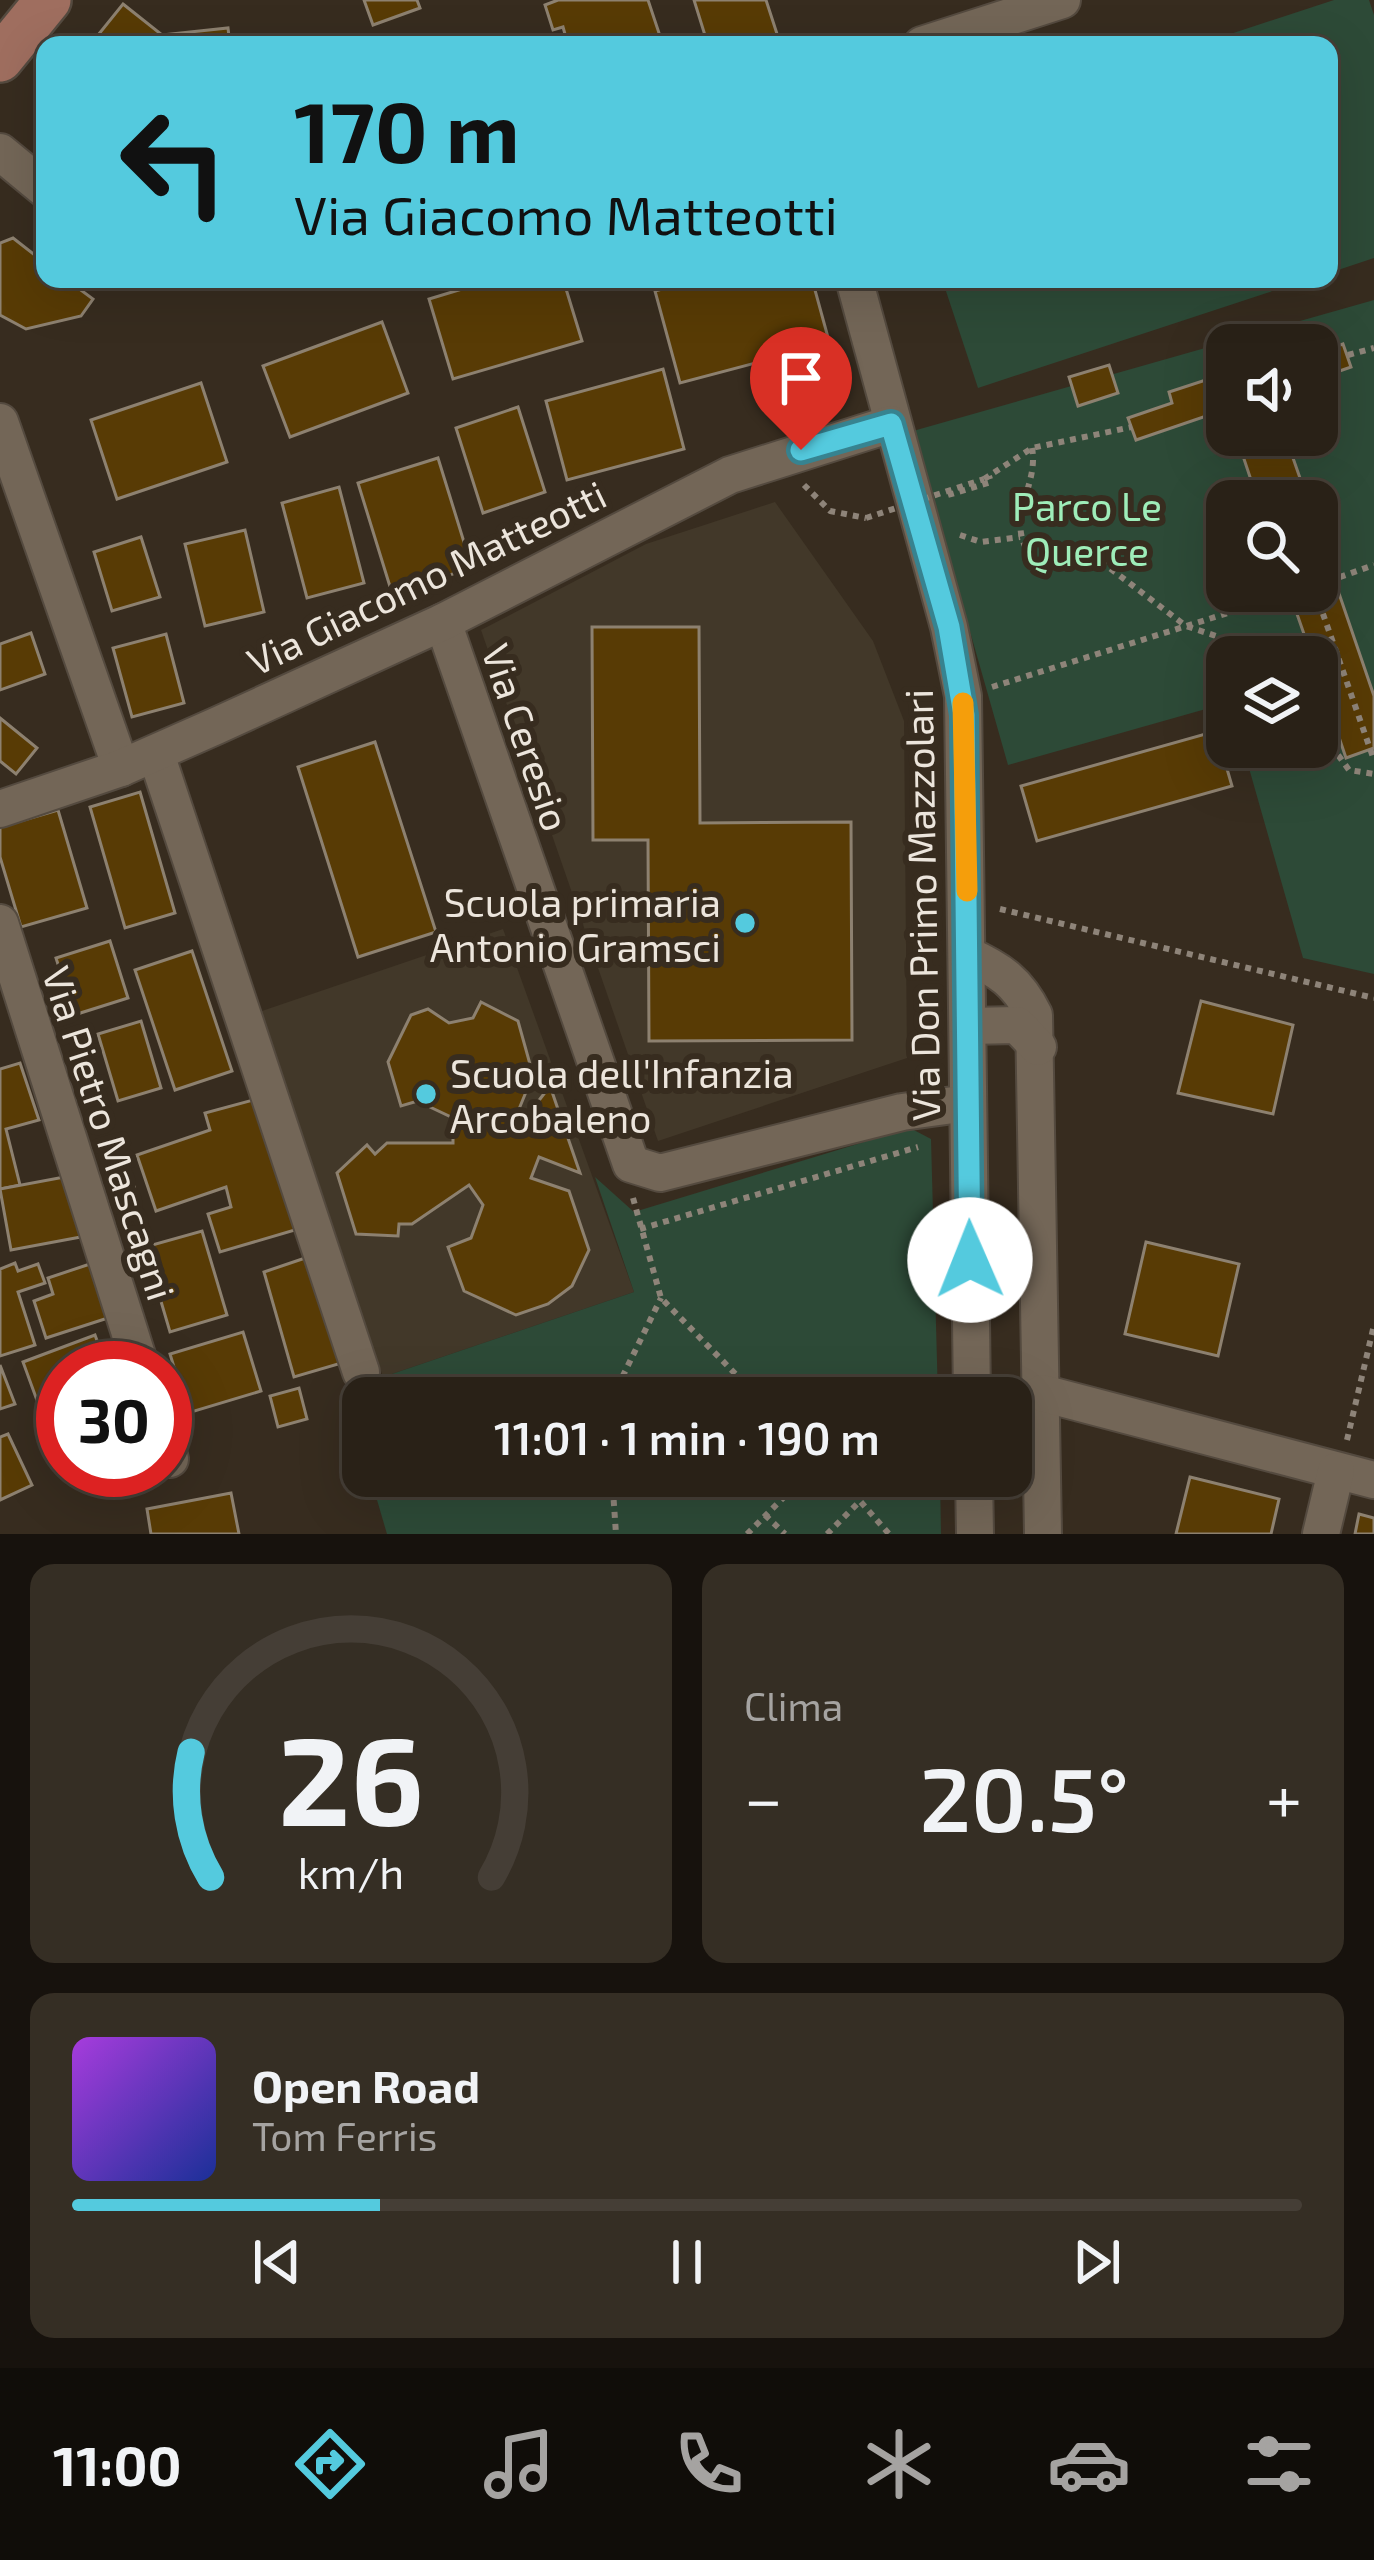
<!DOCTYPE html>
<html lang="it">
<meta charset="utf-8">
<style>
:root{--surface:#292117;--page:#352e24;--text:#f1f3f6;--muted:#a5a3a1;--line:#453e36;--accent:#54cade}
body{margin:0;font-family:"Exo 2",sans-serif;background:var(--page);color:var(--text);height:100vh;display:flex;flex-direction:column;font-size:45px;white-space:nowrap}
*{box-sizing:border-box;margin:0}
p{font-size:39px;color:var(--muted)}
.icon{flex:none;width:66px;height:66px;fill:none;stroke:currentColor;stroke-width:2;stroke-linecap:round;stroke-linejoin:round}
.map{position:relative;height:1534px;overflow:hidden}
.panel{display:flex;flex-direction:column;gap:30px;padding:30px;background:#17120d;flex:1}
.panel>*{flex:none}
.guide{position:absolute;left:36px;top:36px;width:1302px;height:252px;border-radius:24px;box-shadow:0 12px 48px #0002,0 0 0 3px var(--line);background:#54cade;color:#111;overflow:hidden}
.tools{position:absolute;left:1206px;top:324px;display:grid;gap:24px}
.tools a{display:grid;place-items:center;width:132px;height:132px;border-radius:24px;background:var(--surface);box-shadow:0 12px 48px #0002,0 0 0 3px var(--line);font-size:60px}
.speed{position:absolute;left:36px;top:1341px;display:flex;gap:24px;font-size:60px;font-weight:700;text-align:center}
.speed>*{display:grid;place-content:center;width:156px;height:156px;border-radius:50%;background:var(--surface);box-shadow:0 12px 48px #0002,0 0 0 3px var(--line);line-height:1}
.speed .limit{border:18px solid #d22;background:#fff;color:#111}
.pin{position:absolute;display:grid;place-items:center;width:102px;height:102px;color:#fff;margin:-123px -51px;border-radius:50% 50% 50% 0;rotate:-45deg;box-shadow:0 0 12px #0007}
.pin .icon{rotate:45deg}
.me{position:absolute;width:132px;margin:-66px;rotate:359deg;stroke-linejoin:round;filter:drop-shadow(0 0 9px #0008)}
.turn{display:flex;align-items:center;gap:42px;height:252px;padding:0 60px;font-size:54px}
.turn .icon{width:156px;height:156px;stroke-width:2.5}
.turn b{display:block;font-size:84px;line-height:102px}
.big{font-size:90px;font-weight:600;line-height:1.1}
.panel .card{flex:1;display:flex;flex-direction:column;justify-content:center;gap:18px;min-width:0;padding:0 42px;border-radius:24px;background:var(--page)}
.panel .dial{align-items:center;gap:0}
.dial svg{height:312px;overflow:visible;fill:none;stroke:var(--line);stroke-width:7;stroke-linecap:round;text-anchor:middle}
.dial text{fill:var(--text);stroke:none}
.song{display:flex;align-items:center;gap:36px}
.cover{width:144px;height:144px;border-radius:18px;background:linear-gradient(135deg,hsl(280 70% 55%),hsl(230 70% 35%))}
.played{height:12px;border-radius:6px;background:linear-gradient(90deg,var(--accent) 25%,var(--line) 25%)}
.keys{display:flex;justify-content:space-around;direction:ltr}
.heat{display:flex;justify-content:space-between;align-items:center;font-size:66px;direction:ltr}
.panel .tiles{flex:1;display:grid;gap:30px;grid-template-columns:1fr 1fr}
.card:last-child{grid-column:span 2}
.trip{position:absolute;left:342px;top:1377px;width:690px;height:120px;border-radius:24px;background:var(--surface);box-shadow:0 12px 48px #0002,0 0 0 3px var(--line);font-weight:600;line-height:120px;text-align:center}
.dock{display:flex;height:192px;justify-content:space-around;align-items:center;background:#100d09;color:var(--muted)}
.dock .icon{width:84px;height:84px}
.dock .on{color:var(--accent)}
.dock b{font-size:54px;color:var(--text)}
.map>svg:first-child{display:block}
.education{fill:#423829}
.green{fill:#2d4a37;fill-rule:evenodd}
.building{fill:#583b05;stroke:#8d8170;stroke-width:3}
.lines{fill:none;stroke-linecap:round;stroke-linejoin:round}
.minor-casing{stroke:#544a3f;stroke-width:40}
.major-casing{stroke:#544a3f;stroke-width:50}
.path{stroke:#8e8479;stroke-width:6;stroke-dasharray:6 6;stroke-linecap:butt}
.minor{stroke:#736657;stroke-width:36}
.major{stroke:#9f6e5f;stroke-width:45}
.path-bridge{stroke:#8e8479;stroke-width:6;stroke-dasharray:6 6;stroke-linecap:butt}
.route-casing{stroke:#378390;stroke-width:30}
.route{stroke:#54cade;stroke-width:21}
.slow{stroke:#f59e0b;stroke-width:21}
.poi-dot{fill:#54cade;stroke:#372c1f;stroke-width:4.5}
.labels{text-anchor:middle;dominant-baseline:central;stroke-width:12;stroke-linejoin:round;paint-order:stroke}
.park-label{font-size:39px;fill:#9eedb9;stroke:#372c1f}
.street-label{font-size:39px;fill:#ece5dc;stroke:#372c1f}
.poi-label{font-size:39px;fill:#ece5dc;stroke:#372c1f;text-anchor:end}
</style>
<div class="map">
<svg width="1374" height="1534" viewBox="0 0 1374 1534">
<rect width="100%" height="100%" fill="#372c1f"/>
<g class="education">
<path d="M775 502 873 641 904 721 907 1058 658 1141 481 630 646 544Z"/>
<path d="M503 929 634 1292 383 1377 259 1012Z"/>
</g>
<g class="green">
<path d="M1334 0H1369L1374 15V258L1329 273V45H1197Z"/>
<path d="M942 279H1309L978 388Z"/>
<path d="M1374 300V974L1303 958 1243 747H1317V657H1227V703L1008 765 913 431ZM1227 345H1317V435H1227ZM1227 501H1317V591H1227Z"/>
<path d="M910 1128 931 1139 938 1398H363V1454L347 1400 383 1377 634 1292 595 1177 634 1212Z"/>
<path d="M370 1476H940L941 1534H387Z"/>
</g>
<g class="building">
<path d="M364 0H417L420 8 373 25Z"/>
<path d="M558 0H648L660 36 633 45H568L563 27 553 30 545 5Z"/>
<path d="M694 0H766L780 43 708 45Z"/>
<path d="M123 4 162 35 228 28 230 45H90Z"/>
<path d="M13 238 45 263V279H66L93 299 81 316 26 329 0 315V243Z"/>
<path d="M495 279H563L582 341 453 379 429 299Z"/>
<path d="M698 279H762L763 284 812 279 832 352 784 365 782 356 680 383 655 291Z"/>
<path d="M382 322 408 393 290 437 263 366Z"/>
<path d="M1343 344 1351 367 1317 379V353Z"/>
<path d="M1109 365 1118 393 1078 406 1069 377Z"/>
<path d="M663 369 684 449 567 480 546 401Z"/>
<path d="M1227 373V409L1136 440 1128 418 1172 403 1169 392Z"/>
<path d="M201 383 227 462 117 499 91 420Z"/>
<path d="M518 407 545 492 483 513 456 428Z"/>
<path d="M1236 435H1285L1308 501H1258Z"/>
<path d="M438 458 472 568 392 593 358 483Z"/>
<path d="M339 487 364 583 307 598 282 503Z"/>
<path d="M1317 529 1374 696V748L1346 758 1317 672V657H1312L1289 591H1317Z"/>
<path d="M245 530 264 612 205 626 185 544Z"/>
<path d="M141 537 160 597 112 611 94 552Z"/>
<path d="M592 627H699L700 823 851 822 852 1040 649 1041 648 840H593Z"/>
<path d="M31 633 45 674 0 690V644Z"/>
<path d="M166 634 184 703 132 717 113 648Z"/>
<path d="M0 718 37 748 16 774 0 761Z"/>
<path d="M1216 731 1232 786 1037 841 1021 786Z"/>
<path d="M375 742 436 932 358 957 298 767Z"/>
<path d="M140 792 175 913 125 928 90 807Z"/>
<path d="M58 810 87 908 21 927 0 857V827Z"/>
<path d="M110 941 128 998 74 1015 56 958Z"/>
<path d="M192 951 232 1071 175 1090 135 970Z"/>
<path d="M1201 1001 1293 1025 1273 1114 1178 1093Z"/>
<path d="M481 1002 518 1021 533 1075 519 1109 527 1116 550 1086 580 1173 539 1157 531 1178 569 1191 589 1250 572 1286 548 1304 516 1315 464 1291 448 1247 471 1238 483 1205 469 1185 412 1224H399L398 1236 356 1234 337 1173 367 1145 375 1154 387 1143H453V1118L430 1107 428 1098 401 1106 388 1062 411 1015 428 1009 449 1023 473 1018Z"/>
<path d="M141 1021 161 1088 118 1101 98 1034Z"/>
<path d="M20 1063 39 1120 6 1129 20 1185 0 1189V1069Z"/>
<path d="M257 1099 305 1227 220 1252 208 1214 231 1207 226 1187 156 1211 137 1155 210 1130 205 1113Z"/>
<path d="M126 1159 141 1211 128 1214 113 1162Z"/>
<path d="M75 1175 86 1236 11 1250 0 1189Z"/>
<path d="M202 1231 227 1315 170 1332 145 1247Z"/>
<path d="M1146 1242 1239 1264 1218 1356 1125 1334Z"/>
<path d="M314 1255 345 1362 294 1377 264 1272Z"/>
<path d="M15 1263 18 1271 38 1264 45 1283 18 1292 35 1345 0 1356V1269Z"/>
<path d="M93 1263 111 1317 46 1338 34 1301 53 1294 48 1278Z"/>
<path d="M243 1332 261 1391 188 1413 170 1354Z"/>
<path d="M95 1335 107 1368H63V1406L42 1414 23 1362Z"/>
<path d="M0 1365 15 1404 0 1409Z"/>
<path d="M299 1388 307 1419 278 1427 270 1396Z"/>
<path d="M8 1434 32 1485 0 1500V1437Z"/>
<path d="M1190 1477 1279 1499 1271 1534H1176Z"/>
<path d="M231 1493 239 1534H151L147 1509Z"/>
<path d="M1359 1514 1374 1518V1534H1355Z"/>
</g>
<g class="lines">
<g class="minor-casing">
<g id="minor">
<path d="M922 45 1062 0"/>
<path d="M0 152 45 189"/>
<path d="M854 279 949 627 963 696 972 1398"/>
<path d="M0 422 121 768"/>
<path d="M443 622 631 1164 660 1173 902 1112 968 1103"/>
<path d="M156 754 361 1372"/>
<path d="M0 809 121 768 216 726 443 622 730 475 891 424"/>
<path d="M0 923 141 1368"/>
<path d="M967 955C1000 970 1018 982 1034 1015L1043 1534"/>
<path d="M968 1026 1017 1025 1038 1047"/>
<path d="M1042 1393 1374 1480"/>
<path d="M165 1444 170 1459"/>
<path d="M974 1476 975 1534"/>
<path d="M1321 1534 1336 1471"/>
</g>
</g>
<g class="major-casing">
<path id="major" d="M0 59 48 0"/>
</g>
<g class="path">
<path d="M1348 355 1374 348"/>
<path d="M1032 448C1039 485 1007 514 1027 550L1083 554 1103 563 1186 626 1246 646 1259 657"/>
<path d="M984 479 1032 448 1132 427"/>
<path d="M804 485 830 511 866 518"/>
<path d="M948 495 991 482 989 476"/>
<path d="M960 535 981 542 1020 537"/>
<path d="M1317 585 1374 565"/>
<path d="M1315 591 1374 760"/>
<path d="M992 687 1298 591"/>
<path d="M1317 726 1349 770 1374 774"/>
<path d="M1000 909 1374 998"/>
<path d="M633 1198 661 1298 759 1398"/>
<path d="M640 1229 918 1147"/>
<path d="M612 1398 661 1298"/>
<path d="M1347 1440 1374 1325"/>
<path d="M612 1476 616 1534"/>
<path d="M835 1476 860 1501"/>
<path d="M765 1515 785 1534"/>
<path d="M747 1534 805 1476"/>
<path d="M827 1534 860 1501 889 1534"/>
</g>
<use href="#minor" class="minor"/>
<use href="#major" class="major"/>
<path class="path-bridge" d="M866 518 984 479"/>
</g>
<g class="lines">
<g class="route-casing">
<path id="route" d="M801 450 891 424 949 627 964 715 970 1260"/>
</g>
<use href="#route" class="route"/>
<path class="slow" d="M963 703 967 891"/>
</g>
<g class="poi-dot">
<circle cx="745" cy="923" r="12"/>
<circle cx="426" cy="1094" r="12"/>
</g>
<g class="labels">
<g class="park-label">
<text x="1087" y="505">Parco Le<tspan x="1087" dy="45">Querce</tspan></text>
</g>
<g class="street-label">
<text transform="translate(426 577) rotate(-26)">Via Giacomo Matteotti</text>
<text transform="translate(527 737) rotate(71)">Via Ceresio</text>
<text transform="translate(921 905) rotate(-91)">Via Don Primo Mazzolari</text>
<text transform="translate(110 1133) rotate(72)">Via Pietro Mascagni</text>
</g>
<g class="poi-label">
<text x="721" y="901">Scuola primaria<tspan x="721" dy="45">Antonio Gramsci</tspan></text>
<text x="450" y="1072" text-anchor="start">Scuola dell'Infanzia<tspan x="450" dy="45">Arcobaleno</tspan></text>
</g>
</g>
</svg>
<div class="tools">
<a><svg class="icon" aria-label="sound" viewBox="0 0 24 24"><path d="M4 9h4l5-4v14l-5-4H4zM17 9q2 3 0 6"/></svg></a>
<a><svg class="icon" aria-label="search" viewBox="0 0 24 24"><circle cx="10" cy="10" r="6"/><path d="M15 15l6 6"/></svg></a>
<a><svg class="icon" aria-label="layers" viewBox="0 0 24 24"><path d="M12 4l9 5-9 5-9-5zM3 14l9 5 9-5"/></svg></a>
</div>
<div class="speed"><div class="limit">30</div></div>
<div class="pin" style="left:801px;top:450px;background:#d93025"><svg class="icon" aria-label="arrive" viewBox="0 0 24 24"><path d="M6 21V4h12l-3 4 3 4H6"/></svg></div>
<svg class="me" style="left:970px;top:1260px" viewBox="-20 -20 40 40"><circle r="19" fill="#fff"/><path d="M0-13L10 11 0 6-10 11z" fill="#54cade"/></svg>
<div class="trip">11:01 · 1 min · 190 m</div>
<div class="guide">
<div class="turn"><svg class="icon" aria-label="left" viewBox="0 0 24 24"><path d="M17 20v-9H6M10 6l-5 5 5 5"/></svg><div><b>170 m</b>Via Giacomo Matteotti</div></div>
</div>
</div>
<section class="panel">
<div class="tiles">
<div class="card dial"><svg viewBox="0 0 100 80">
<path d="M14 69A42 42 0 1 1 86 69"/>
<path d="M14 69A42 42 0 0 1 9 37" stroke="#54cade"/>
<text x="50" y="56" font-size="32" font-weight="700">26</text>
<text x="50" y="72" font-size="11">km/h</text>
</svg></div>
<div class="card"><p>Clima</p>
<div class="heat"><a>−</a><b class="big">20.5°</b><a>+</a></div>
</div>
<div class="card">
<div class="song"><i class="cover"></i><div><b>Open Road</b><p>Tom Ferris</p></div></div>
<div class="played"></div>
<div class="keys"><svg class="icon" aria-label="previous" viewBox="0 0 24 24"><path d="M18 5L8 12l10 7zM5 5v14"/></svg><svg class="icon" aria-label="pause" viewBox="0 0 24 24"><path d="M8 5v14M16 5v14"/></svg><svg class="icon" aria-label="next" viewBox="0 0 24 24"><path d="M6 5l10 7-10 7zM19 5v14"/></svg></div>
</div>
</div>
</section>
<nav class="dock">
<b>11:00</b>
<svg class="icon on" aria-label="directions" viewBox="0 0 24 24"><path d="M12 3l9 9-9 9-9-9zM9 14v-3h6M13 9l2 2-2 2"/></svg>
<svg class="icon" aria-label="music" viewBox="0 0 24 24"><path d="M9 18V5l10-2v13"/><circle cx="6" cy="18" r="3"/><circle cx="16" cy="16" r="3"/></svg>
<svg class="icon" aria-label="phone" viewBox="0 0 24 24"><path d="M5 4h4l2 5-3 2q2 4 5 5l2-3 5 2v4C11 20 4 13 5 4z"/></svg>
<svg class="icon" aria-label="climate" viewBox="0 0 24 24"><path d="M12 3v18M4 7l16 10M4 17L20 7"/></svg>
<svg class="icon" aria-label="car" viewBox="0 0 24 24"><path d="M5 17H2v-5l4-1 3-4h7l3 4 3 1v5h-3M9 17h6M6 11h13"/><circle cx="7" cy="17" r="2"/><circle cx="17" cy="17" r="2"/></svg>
<svg class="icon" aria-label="filters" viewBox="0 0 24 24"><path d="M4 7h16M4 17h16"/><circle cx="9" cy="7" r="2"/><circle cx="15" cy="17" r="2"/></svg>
</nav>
